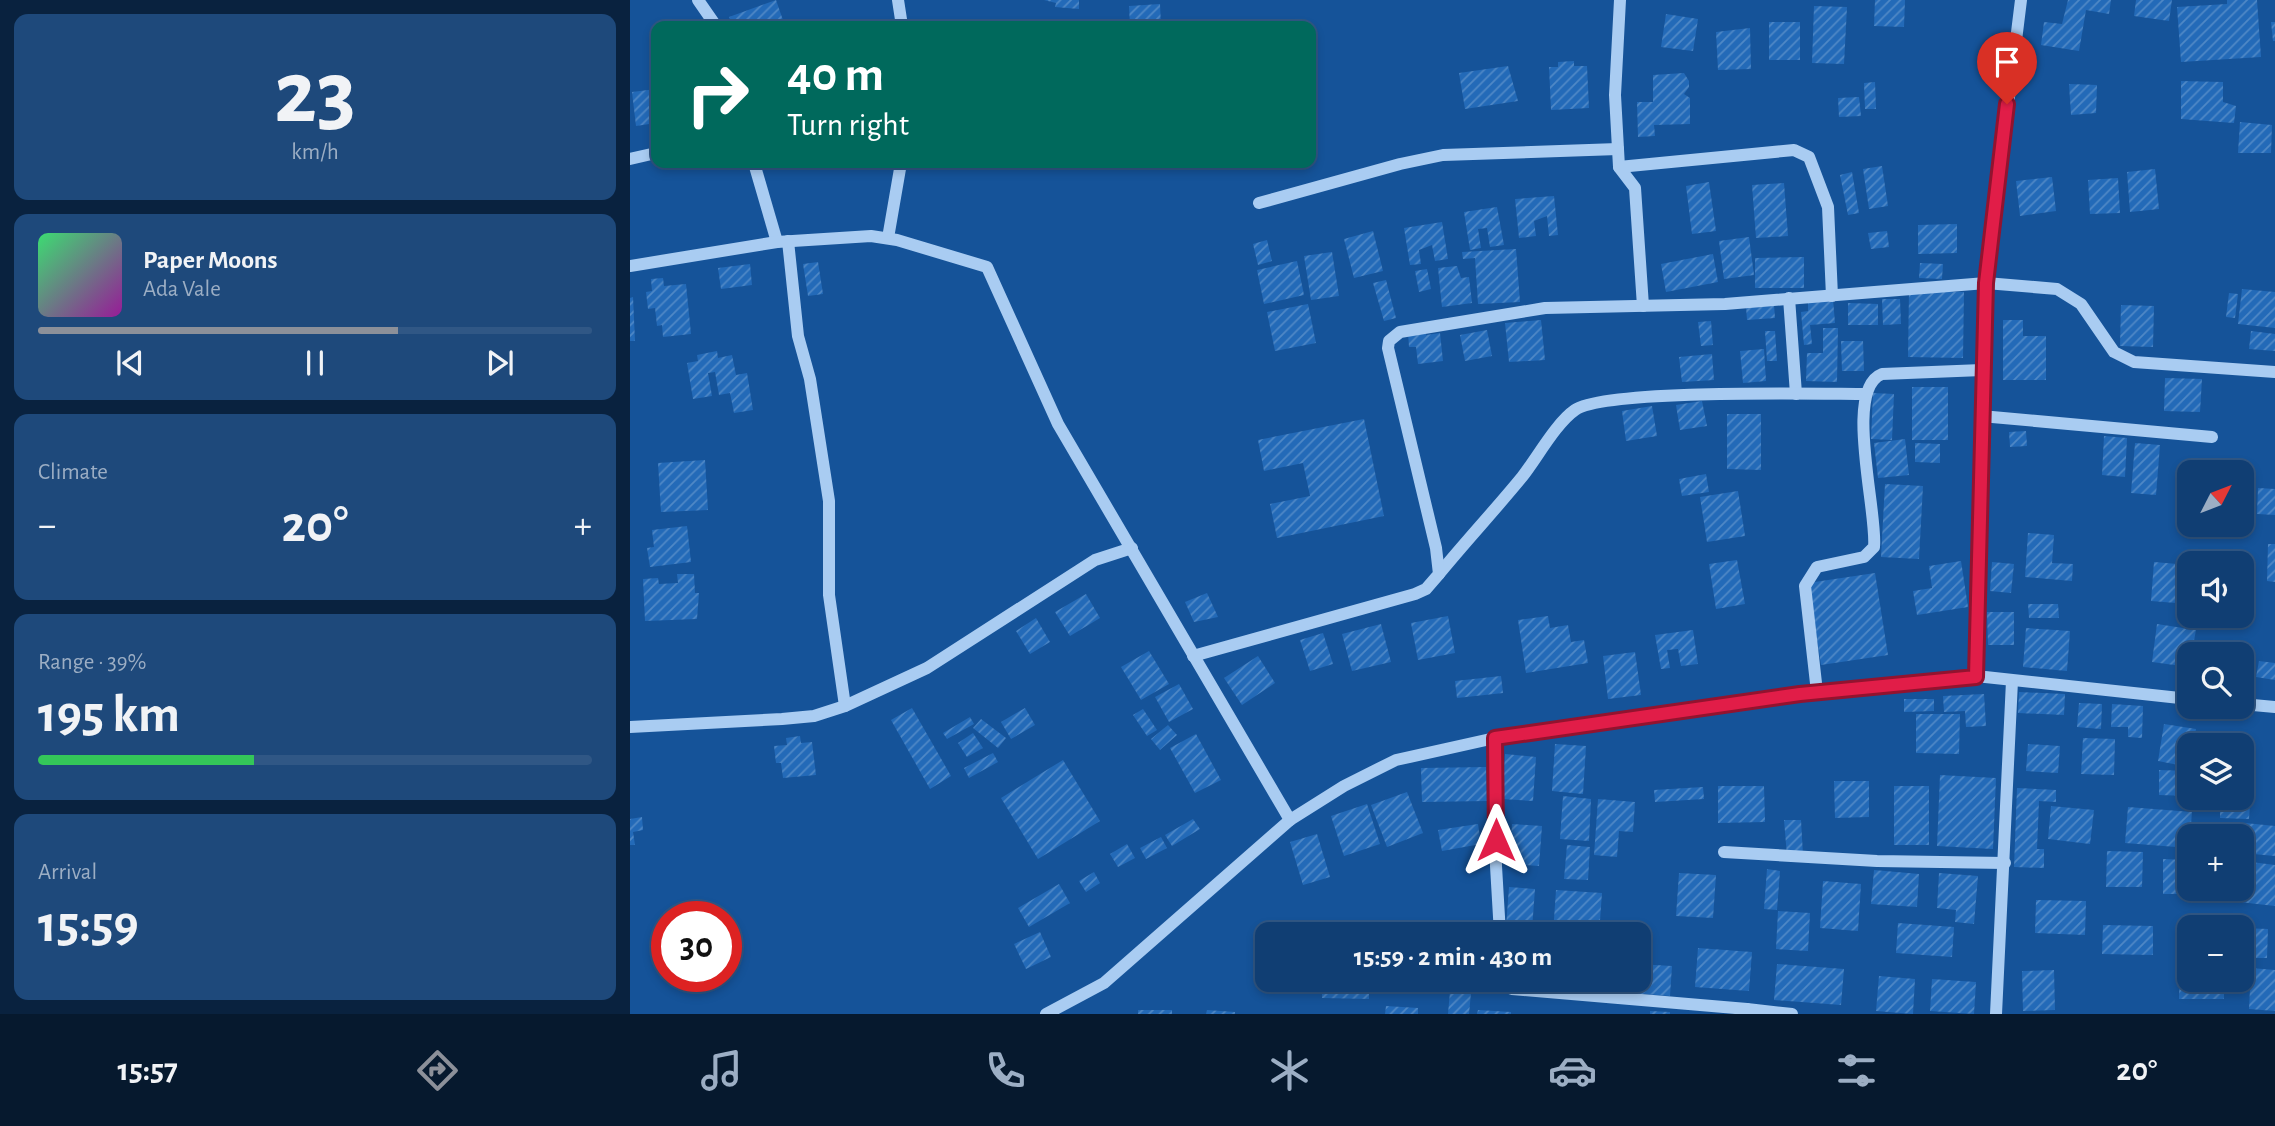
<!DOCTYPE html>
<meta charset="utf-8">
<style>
:root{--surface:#103e73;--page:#1e497b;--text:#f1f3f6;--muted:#9caec4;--line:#305785;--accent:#8c9099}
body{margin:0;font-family:"Alegreya Sans",sans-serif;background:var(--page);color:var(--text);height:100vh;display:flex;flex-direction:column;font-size:26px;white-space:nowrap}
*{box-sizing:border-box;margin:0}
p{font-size:23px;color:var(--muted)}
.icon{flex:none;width:38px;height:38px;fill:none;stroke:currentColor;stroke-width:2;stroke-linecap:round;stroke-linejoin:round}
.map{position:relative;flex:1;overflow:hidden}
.details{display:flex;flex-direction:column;gap:14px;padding:14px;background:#09223f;width:630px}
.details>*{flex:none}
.top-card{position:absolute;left:21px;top:21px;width:665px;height:147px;border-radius:14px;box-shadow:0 4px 10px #0003,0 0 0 2px var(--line);background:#00695c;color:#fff;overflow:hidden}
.needle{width:46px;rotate:48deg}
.fabs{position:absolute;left:1547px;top:460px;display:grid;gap:14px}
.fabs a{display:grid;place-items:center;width:77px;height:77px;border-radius:14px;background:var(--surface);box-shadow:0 4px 10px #0003,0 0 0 2px var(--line);font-size:35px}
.speed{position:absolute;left:21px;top:901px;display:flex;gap:14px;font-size:35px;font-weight:700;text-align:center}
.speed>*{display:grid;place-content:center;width:91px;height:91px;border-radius:50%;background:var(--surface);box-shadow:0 4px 10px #0003,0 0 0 2px var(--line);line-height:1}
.speed .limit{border:10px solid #d22;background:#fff;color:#111}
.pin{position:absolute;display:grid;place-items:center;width:60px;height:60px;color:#fff;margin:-72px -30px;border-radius:50% 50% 50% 0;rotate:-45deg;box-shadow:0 0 7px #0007}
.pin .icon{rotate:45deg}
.me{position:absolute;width:77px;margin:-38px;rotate:0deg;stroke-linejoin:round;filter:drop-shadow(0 0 5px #0008)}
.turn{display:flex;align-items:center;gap:24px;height:147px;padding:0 21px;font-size:32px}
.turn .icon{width:91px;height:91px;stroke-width:2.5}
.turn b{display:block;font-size:49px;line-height:60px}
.big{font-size:52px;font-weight:700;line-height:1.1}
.details .card{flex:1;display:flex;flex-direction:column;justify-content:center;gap:10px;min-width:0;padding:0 24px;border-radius:14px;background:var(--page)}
.details .dial{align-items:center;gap:0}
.dial b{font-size:91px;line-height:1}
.song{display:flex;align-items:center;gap:21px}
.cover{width:84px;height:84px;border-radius:10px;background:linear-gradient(135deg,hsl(140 70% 55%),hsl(300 70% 35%))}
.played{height:7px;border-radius:4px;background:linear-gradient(90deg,var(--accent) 65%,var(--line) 65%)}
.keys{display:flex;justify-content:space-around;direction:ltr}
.heat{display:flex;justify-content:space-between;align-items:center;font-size:38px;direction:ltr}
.charge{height:10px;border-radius:5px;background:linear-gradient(90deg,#34c759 39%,var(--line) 0)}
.trip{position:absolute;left:625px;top:922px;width:396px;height:70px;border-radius:14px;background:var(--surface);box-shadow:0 4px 10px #0003,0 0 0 2px var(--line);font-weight:700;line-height:70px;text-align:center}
.dock{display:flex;height:112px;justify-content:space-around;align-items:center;background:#06192e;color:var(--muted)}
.dock .icon{width:49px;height:49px}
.dock .on{color:var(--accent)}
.dock b{font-size:32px;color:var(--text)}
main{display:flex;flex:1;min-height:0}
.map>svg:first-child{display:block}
.building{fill:url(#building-hatch)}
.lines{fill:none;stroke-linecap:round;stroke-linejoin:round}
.minor{stroke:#a9ccf2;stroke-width:12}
.route-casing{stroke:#92132f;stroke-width:18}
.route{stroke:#e11d48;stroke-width:12}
</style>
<main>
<section class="details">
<div class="card dial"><b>23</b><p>km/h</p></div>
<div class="card">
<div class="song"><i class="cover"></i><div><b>Paper Moons</b><p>Ada Vale</p></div></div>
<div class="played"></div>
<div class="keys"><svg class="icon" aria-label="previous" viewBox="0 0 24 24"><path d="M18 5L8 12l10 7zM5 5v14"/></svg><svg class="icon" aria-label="pause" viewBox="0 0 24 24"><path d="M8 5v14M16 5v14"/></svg><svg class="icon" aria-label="next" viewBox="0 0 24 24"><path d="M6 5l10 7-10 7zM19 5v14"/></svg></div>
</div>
<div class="card"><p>Climate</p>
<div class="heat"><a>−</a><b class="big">20°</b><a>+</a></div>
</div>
<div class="card"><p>Range · 39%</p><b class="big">195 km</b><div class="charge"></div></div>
<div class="card"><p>Arrival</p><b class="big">15:59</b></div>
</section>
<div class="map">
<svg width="1645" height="1014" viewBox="0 0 1645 1014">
<defs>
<pattern id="building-hatch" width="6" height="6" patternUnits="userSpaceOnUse" patternTransform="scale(1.75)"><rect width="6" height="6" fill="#236ab8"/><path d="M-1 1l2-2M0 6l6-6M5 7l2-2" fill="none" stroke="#4f88c6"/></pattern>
</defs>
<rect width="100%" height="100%" fill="#155399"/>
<g class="building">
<path d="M146 0 155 26H102L99 17Z"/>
<path d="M414 0H449V9L425 7 426 3Z"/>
<path d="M1245 0H1275L1274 27 1244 26Z"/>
<path d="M1438 0H1481L1479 14 1456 10 1449 51 1411 45 1414 22 1432 24Z"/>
<path d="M1506 0H1542L1539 21 1504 16Z"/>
<path d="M1597 0H1627L1631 57 1551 62 1547 7 1597 4Z"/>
<path d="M530 4 531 26H500L499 6Z"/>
<path d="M1184 6 1217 7 1214 64 1182 63Z"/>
<path d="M1036 14 1068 19 1063 51 1031 47Z"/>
<rect x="1139" y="22" width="31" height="38"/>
<path d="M1641 22H1645V41H1643Z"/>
<path d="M1120 28 1121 69 1088 70 1086 32Z"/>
<path d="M944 61V66H957L959 108 921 110 919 67H928V62Z"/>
<path d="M878 66 888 101 835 109 829 73Z"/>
<path d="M1054 73 1059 81V87L1054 94 1060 98V124L1024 125 1025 136 1008 137 1007 102H1023V75Z"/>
<path d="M1551 81 1593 82V102L1606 106 1604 123 1551 119Z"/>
<path d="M1245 82 1246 109H1235L1234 83Z"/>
<path d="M1439 84 1467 85 1466 113 1441 115Z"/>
<path d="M26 89V123L6 126 2 92Z"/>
<path d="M1229 97 1231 116 1209 117 1208 98Z"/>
<path d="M1610 122 1642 125 1641 153H1608Z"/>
<path d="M1252 166 1258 206 1239 209 1233 169Z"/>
<path d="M1525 169 1529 209 1500 212 1497 172Z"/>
<path d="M1222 172 1229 213 1218 215 1210 175Z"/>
<path d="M1422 177 1426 211 1390 216 1386 181Z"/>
<path d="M1488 178 1490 213 1460 214 1458 180Z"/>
<path d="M1079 182 1086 231 1062 234 1056 186Z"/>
<path d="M1154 183 1158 236 1126 238 1122 185Z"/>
<path d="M924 196 928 235 919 236 917 216 904 221 906 236 889 238 885 199Z"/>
<path d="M867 207 874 245 860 247 857 228 848 229 851 248 840 250 834 212Z"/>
<path d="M812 222 818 259 805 261 802 245 789 250 791 264 780 265 774 228Z"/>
<path d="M1327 224V253L1288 254V225Z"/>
<path d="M743 231 753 271 724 278 714 239Z"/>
<path d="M1257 231 1259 247 1241 249 1238 233Z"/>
<path d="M1119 237 1124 275 1094 279 1089 241Z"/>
<path d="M637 240 642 261 628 265 623 244Z"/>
<path d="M886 249 890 302 848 304 845 258 833 259 832 252Z"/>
<path d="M702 252 709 296 681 300 674 256Z"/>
<path d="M1083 254 1088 282 1036 292 1031 264Z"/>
<path d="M1174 257V288H1125V258Z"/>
<path d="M667 261 674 295 634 304 627 270Z"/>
<path d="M188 262 193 294 178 296 173 264Z"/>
<path d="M1290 263 1313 264 1312 279 1289 278Z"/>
<path d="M120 264 122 285 91 289 88 268Z"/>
<path d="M827 266 831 278 839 277 842 303 812 307 808 268Z"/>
<path d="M797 269 801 289 789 292 785 271Z"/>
<path d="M33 278 34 286 56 284 61 334 33 337 32 325 27 326 25 308 18 309 16 292 22 291 21 279Z"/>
<path d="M756 280 766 318 754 321 743 283Z"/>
<path d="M1612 289 1645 292V328L1608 324Z"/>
<path d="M1279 291 1334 292 1333 358 1278 357Z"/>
<path d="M1599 293 1608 294 1605 318 1596 317Z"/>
<path d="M3 297 5 341H0V298Z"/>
<path d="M1203 299 1205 323 1180 325 1182 344 1174 345 1171 312 1178 311V302Z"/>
<path d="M1252 299H1270L1271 324 1253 325Z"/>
<path d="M1218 303 1248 304V325H1218Z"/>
<path d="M678 304 686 343 645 351 637 312Z"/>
<path d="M1144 305 1145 318 1117 320 1116 307Z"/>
<path d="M1491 305 1524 306 1523 347 1490 346Z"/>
<path d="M911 320 915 360 879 362 875 323Z"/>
<path d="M1373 320H1393V336H1416V380H1373Z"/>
<path d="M1081 321 1083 345 1071 346 1068 322Z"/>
<path d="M1193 328H1208L1207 382 1176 381 1177 353H1193Z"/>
<path d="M857 330 862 356 835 361 830 335Z"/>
<path d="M796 331V335L810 333 813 361 788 364 786 347H779L778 333Z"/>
<path d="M1135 331H1145L1147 361H1137Z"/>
<path d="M1621 331 1645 334V351L1619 349Z"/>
<path d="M1211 341H1233L1234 371H1212Z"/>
<path d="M1134 349 1136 381 1113 383 1110 351Z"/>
<path d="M87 351 88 358 102 355 106 375 117 373 123 410 104 413 100 393 89 395 85 372 78 373 82 396 63 399 57 363 68 361 67 355Z"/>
<path d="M1082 354 1084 380 1052 382 1049 357Z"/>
<path d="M1535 378 1572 379 1570 412 1534 411Z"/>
<rect x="1282" y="387" width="36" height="53"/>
<path d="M1243 393 1264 394 1262 440 1241 439Z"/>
<path d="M1072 401 1077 426 1050 430 1046 405Z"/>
<path d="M1022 406 1027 436 996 441 992 411Z"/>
<path d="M1097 414H1131V470L1097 469Z"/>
<path d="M734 419 754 516 647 538 640 504 680 496 673 463 634 471 628 440Z"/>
<path d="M1396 431 1397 446 1380 447 1379 432Z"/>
<path d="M1474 436 1497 438 1495 477 1472 475Z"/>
<path d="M1275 439 1279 475 1248 478 1244 443Z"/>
<path d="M1285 443 1310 444V463L1285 462Z"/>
<path d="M1505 443 1530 445 1526 495 1501 493Z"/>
<path d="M75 460 78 510 31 512 28 463Z"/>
<path d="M1076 474 1079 492 1052 496 1049 479Z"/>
<path d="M1255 484 1293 486 1289 559 1251 557Z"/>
<path d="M1628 488 1645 489V515L1627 514Z"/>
<path d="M1108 491 1115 536 1077 542 1070 497Z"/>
<path d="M1612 503 1620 504 1618 527 1612 526Z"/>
<path d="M57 526 61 562 20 567 17 548 24 547 22 530Z"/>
<path d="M1398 533 1424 535 1422 563 1443 564 1442 581 1395 577Z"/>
<path d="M1638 544H1645V582L1637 581Z"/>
<path d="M1107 560 1115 604 1086 609 1079 564Z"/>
<path d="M1331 561 1338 607 1287 615 1283 591 1302 588 1299 566Z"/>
<path d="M1362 562 1384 564 1381 593 1360 591Z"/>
<path d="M1524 562 1559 565V604L1521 601Z"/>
<path d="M1245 573 1258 655 1191 665 1178 583Z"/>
<path d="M47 574H64L65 593H69L67 619 15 621 13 579 28 578 29 584 48 583Z"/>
<path d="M577 593 588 617 564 622 555 602Z"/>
<path d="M456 594 470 618 440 636 425 612Z"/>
<path d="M1398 604H1428L1429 618H1399Z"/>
<path d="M1357 612H1384V645H1358Z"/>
<path d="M818 616 825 653 788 660 781 623Z"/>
<path d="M918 616 920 628 938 625 941 642 954 640 958 663 896 673 888 620Z"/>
<path d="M406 618 420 642 400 654 386 631Z"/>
<path d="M751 624 761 662 722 671 712 634Z"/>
<path d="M1527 624 1566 630 1559 667 1522 662Z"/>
<path d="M1396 628 1440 631 1437 671 1393 667Z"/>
<path d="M1063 630 1068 664 1051 666 1048 649 1037 650 1040 668 1031 669 1025 635Z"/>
<path d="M693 633 703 664 680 671 670 640Z"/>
<path d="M519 651 539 684 511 700 491 667Z"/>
<path d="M1005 652 1011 695 978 699 973 656Z"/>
<path d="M628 656 645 683 612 705 594 678Z"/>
<path d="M1629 661 1645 663V680L1626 677Z"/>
<path d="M871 676 873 693 827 698 825 681Z"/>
<path d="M549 684 563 709 539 722 525 697Z"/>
<path d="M1389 692 1435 694 1434 715 1388 713Z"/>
<path d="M1354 694 1356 726 1336 727 1335 711 1314 712 1313 696Z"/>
<path d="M1274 699H1304V711L1274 712Z"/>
<path d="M1449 703 1472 704 1471 729 1447 727Z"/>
<path d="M1482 704 1513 706 1512 738 1498 737V727H1481Z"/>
<path d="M282 708 321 776 300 789 261 720Z"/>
<path d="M395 708 405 725 381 739 371 722Z"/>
<path d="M513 709 527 730 517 736 503 715Z"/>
<path d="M1286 714H1330L1329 754 1286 753Z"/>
<path d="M340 717 344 724 317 739 313 733Z"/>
<path d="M351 719 376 738 368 748 343 728Z"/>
<path d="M1534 724 1566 729 1563 746H1559V767L1528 761Z"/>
<path d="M538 725 547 735 530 750 521 739Z"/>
<path d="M343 733 353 748 337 757 328 743Z"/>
<path d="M566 734 591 780 565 793 540 748Z"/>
<path d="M170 736 171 743 182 742 186 775 153 778 151 763H146L144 746 157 745 156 738Z"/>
<path d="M1453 738 1485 739 1484 775 1451 774Z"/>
<path d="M925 744 956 746 953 794 922 791Z"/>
<path d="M1398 744 1430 746 1428 773 1396 771Z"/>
<path d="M363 753 368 762 339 778 334 768Z"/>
<path d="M875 754 906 757 903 801 872 799Z"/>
<path d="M433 760 470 821 408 859 371 798Z"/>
<path d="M856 767 857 801 792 802 791 768Z"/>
<path d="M1529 770 1559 771V796L1529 795Z"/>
<path d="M1310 775 1366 778 1363 849 1307 846Z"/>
<path d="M1204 781H1239V817L1205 818Z"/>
<path d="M1088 786H1134L1135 822 1088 823Z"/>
<rect x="1264" y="786" width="35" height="59"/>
<path d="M1073 787 1074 799 1025 802 1024 790Z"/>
<path d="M1387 788 1426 790V802L1409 801 1407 849H1414V868L1384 867Z"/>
<path d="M777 792 793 833 757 847 741 805Z"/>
<path d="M933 796 961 799 959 841 930 839Z"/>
<path d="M968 799 1005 802 1003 832 989 831 987 857 964 855Z"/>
<path d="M737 804 750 844 714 856 701 816Z"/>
<path d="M1590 804 1620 805 1619 819 1590 818Z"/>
<path d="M1421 806 1464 810 1460 844 1418 839Z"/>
<path d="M1498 807 1562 812 1559 848 1495 843Z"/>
<path d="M12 817 13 830 3 832 5 845H0V819Z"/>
<path d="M563 819 570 829 542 846 535 835Z"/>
<path d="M1154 820H1171L1173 855 1157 856Z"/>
<path d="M1615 823 1645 826V856L1612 853Z"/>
<path d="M848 824 851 844 812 851 808 830Z"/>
<path d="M882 824 912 826 909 866 879 864Z"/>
<path d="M687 834 700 877 673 885 660 842Z"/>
<path d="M531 837 537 848 516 859 510 848Z"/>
<path d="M497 844 505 858 488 867 480 854Z"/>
<path d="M937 845 960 847 958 880 934 879Z"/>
<path d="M1477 851 1513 852 1512 887H1476Z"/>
<path d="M1533 859 1559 860V889H1575V894H1533Z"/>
<path d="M1613 861 1645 865V906L1609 902Z"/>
<path d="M1137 869 1150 871 1147 910 1134 909Z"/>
<path d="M1244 870 1289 874 1287 907 1241 904Z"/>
<path d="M464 872 470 883 456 892 449 881Z"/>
<path d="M1049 873 1086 875 1083 918 1046 916Z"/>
<path d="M1309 873 1348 876 1344 924 1325 922 1326 910 1307 908Z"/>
<path d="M1193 881 1231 884 1228 931 1190 928Z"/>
<path d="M429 884 440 903 399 927 388 908Z"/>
<path d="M879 887 905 889 902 929 876 927Z"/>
<path d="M1581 889H1601L1600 902 1580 901Z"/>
<path d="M926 890 972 893 969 934H923Z"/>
<path d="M1406 900 1456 901 1455 935 1405 933Z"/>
<path d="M1148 911 1180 913 1178 951 1146 949Z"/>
<path d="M1268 923 1324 927 1322 957 1266 953Z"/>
<path d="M1473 925 1523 926V955L1472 954Z"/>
<path d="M1612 928 1638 929 1637 958H1612Z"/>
<path d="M410 932 421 957 396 969 384 944Z"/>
<path d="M1068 948 1122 952 1119 991 1065 987Z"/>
<path d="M1550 953H1559V980H1594V999H1549Z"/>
<path d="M1008 964 1042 966 1040 996 976 991 977 980H1008Z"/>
<path d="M1147 964 1214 969 1211 1005 1144 1000Z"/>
<path d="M1621 968 1645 970V1011L1619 1009Z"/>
<path d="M1424 970 1425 1010 1393 1011 1392 971Z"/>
<path d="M1249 976 1285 979 1283 1014 1246 1011Z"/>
<path d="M1302 979 1346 982 1344 1014 1300 1011Z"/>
<path d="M692 980H739V999L692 998Z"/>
<path d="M750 980H787L786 987 750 984Z"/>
<path d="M900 980H939V986L899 983Z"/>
<path d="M820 991 841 993 839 1014H818Z"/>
<path d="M756 1006 788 1008V1014H755Z"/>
<rect x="508" y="1010" width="34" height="4"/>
<path d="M577 1010 605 1012V1014H576Z"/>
<path d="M848 1010 881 1012V1014H847Z"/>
<path d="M1020 1011 1040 1012V1014H1020Z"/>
</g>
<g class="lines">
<g class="minor">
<path d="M68 0 86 26"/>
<path d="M268 0 272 26"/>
<path d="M990 0 985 95 989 167 1005 188 1013 306"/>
<path d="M0 159 26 153"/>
<path d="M124 163 147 242"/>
<path d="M989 167 1164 150 1179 157 1198 207 1202 296"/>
<path d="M629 203 770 164 813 155 988 149"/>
<path d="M258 238 271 163"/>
<path d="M158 241 168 336 180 379 199 501V595L215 706"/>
<path d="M0 266 147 242 241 236 267 240 357 267 428 424 660 820"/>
<path d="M1159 298 1166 394"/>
<path d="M1351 416 1582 437"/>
<path d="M809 574C836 541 865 510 892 477 907 458 926 423 945 410 975 389 1188 394 1236 394"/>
<path d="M563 656 785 594 796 589 809 574 806 548 758 348 759 341 770 332 915 308 1095 304 1356 283 1427 289 1451 304 1484 352 1504 362 1645 372"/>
<path d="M1346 676 1356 283 1391 0"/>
<path d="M1187 692 1175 586 1187 567 1234 557 1244 547C1248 513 1213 389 1252 374L1352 370"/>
<path d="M1612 704 1645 707"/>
<path d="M0 727 152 719 184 716 215 706 297 668 465 560 502 548"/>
<path d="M865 738 866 866 870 934"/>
<path d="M1094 852 1247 861 1375 863"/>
<path d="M873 980 874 986 882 989 1117 1009 1116 1014"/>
<path d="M1117 1009 1162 1014"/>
<path d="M416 1014 474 983 660 820 714 786 766 760 865 738 997 718 1170 694 1346 676 1559 699"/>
<path d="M1366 1014 1382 681"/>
</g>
</g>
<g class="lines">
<g class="route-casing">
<path id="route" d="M866 840 865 738 1170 694 1346 677 1356 283 1377 104"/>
</g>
<use href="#route" class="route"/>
</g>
</svg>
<div class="fabs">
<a><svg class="needle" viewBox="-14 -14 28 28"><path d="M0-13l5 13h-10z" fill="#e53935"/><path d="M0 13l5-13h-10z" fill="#9caec4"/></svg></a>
<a><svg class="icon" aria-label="sound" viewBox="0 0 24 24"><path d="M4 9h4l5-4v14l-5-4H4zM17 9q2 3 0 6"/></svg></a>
<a><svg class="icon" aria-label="search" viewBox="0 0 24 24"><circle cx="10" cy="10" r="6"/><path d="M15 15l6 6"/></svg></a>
<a><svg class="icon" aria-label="layers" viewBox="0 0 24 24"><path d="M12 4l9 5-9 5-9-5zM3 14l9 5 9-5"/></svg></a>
<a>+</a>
<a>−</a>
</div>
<div class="speed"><div class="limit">30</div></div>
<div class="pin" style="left:1377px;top:104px;background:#d93025"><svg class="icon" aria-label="arrive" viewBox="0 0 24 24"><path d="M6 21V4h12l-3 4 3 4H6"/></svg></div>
<svg class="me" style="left:866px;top:840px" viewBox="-20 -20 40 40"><path d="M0-17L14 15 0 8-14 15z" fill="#e11d48" stroke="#fff" stroke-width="4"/></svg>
<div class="trip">15:59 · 2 min · 430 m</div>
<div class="top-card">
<div class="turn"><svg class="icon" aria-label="right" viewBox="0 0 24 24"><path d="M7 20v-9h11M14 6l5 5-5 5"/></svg><div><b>40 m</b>Turn right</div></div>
</div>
</div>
</main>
<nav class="dock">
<b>15:57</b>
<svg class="icon on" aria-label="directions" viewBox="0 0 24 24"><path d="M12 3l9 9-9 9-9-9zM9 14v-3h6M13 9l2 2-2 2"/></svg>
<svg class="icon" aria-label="music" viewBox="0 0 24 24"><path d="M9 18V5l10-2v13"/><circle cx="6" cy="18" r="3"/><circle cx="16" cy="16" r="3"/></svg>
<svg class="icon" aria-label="phone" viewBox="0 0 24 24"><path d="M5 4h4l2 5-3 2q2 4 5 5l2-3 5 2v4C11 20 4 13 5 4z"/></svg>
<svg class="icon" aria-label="climate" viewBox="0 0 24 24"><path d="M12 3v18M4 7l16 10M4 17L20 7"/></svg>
<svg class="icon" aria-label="car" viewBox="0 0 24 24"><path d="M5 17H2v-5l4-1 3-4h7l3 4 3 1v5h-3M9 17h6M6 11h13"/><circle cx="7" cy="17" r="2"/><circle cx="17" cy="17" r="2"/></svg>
<svg class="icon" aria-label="filters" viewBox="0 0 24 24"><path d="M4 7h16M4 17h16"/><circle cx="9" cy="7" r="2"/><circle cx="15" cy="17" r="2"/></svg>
<b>20°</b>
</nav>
